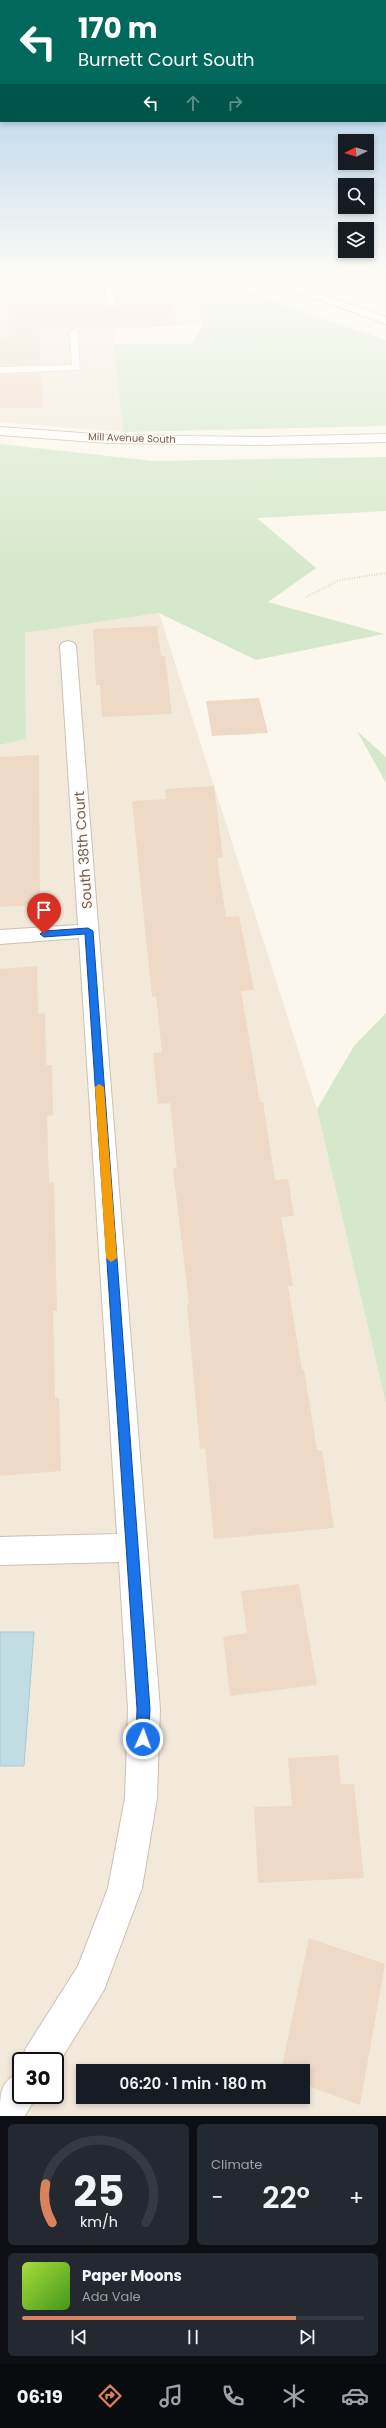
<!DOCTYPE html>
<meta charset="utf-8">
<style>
:root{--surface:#171b24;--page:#242831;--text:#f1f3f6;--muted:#9ea1a6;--line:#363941;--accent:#d9835e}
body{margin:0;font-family:Poppins,sans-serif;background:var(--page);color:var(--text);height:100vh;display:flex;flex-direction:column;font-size:15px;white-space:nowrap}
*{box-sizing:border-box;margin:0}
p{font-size:13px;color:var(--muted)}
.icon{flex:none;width:22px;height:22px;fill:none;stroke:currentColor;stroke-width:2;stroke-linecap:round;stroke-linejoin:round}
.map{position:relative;height:2116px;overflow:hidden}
.details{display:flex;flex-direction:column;gap:8px;padding:8px;background:#0d0f14;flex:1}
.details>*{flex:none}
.top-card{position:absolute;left:0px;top:0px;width:386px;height:122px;box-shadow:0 2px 6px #0003;background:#00695c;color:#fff;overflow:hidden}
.needle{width:26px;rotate:265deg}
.controls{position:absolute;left:338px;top:134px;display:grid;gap:8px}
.controls a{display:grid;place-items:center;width:36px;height:36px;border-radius:0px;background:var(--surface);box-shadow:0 2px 6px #0003;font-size:20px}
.speed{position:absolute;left:12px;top:2052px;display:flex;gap:8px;font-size:20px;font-weight:700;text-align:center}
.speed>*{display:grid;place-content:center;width:52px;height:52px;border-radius:50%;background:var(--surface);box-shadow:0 2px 6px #0003;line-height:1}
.speed .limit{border:2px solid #111;border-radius:6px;background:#fff;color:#111}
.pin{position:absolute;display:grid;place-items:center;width:34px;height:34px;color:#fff;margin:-41px -17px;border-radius:50% 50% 50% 0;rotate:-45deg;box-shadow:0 0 4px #0007}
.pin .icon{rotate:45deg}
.me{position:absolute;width:44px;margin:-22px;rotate:2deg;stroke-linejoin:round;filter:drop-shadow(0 0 3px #0008)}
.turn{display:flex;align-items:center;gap:14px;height:84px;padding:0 12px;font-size:18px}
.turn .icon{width:52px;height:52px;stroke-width:2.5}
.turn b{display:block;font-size:28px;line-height:34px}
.lanes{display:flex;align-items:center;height:38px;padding:0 12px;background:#0003;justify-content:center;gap:20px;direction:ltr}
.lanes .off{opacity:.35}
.big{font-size:30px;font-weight:600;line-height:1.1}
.details .card{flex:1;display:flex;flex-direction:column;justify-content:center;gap:6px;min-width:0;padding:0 14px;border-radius:6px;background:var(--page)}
.details .dial{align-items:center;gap:0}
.dial svg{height:104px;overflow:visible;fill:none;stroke:var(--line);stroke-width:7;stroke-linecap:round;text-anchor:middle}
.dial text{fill:var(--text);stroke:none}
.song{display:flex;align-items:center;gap:12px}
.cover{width:48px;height:48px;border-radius:6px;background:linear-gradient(135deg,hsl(80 70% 55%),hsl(100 70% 35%))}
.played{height:4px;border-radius:2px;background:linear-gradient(90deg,var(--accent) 80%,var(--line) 80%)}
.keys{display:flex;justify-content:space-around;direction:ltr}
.heat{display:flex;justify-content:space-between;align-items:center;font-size:22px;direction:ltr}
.details .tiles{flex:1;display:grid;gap:8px;grid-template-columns:1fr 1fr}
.card:last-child{grid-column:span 2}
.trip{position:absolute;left:76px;top:2064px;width:234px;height:40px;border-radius:0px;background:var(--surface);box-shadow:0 2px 6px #0003;font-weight:600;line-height:40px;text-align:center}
.tabs{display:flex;height:64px;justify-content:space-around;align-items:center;background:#090b0e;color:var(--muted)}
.tabs .icon{width:28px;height:28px}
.tabs .selected{color:var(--accent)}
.tabs b{font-size:18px;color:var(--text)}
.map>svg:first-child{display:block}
.residential{fill:#f2e9db;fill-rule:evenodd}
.commercial{fill:#faebe1}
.green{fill:#d5e8cb}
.water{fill:#c2dce4;stroke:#a9cad5}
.building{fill:#eed9c6}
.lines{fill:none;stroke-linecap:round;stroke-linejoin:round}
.lane-casing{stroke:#cdc0b2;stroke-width:1}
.street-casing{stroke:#cdc0b2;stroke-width:2}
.secondary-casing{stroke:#cfc1b0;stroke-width:2}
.path{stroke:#d4bda9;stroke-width:2;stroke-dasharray:0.5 2;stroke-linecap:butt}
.lane{fill:#fff;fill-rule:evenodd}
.street{fill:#fff;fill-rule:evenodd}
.secondary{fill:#fff;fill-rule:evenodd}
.route{fill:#1a73e8;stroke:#114b97}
.slow{fill:#f59e0b}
.labels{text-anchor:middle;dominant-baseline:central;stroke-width:3;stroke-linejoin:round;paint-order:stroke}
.far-street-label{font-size:10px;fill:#756050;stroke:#fefaf3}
.near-street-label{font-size:14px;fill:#756050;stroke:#fefaf3}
</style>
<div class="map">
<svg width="386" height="2116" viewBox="0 0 386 2116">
<rect width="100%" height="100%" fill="#fbf7ec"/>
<g class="residential">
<path d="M0 277H189L203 325 113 329 123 432 0 422Z"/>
<path d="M366 277H386V293L372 289Z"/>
<path d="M159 613 317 1109 386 1404V2116H0V745L26 739 25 633ZM21 2061H55V2095H21ZM83 2071H303V2097H83Z"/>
</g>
<path class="commercial" d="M311 277H366L372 289 326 284Z"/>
<g class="green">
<path d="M189 277H221L280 304 386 340V426L123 432 114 344H192L203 325Z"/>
<path d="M0 444 153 461 386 457V511L257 518 316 568 268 602 384 634 256 660 159 613 25 633 26 739 0 745Z"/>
<path d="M357 731 386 757V783Z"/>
<path d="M386 1013V1404L317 1109 354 1046Z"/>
</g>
<path class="water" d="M0 1632H34L24 1766H0Z"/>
<g class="building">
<path d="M10 277H101L108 305 116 308 117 307 112 277H163L178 326 39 328 41 364 0 366V338L9 337Z"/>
<path d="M41 373 43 408H0V374Z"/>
<path d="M157 626 161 656H165L172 714 102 717 100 685H96L93 629Z"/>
<path d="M259 698 268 733 212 736 206 701Z"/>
<path d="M39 755 40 905 0 907V757Z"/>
<path d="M214 786 223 857 217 858 226 917 239 916 254 990 241 991 260 1102H263L275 1180 288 1179 294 1216 281 1217 293 1286H288L302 1370H304L317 1450H322L334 1528 214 1539 205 1448 200 1449 187 1304H189L173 1168H177L170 1103 158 1104 153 1053 162 1052 156 996 152 997 132 801 166 799 165 789Z"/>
<path d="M37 966 38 1014 45 1013 46 1065H52L53 1115 47 1116 49 1183 54 1182 57 1311H53L55 1398H59L61 1471 0 1476V969Z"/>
<path d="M299 1584 317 1685 230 1696 223 1637 247 1633 241 1591Z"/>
<path d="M338 1755 341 1784H354L364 1878 258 1883 254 1807 292 1806 288 1758Z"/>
<path d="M309 1938 385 1964 360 2105 303 2084V2071H281Z"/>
</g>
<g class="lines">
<g class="lane-casing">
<g id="lane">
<path d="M102 277H110L116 307 109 305Z"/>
<path d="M74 329 78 332 80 370 0 373V367L72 365 70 332Z"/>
</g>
</g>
<g class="street-casing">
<g id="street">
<path d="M0 427 108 435 265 437 386 434V442L265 445 108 443 0 435Z"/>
<path d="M68 641 74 643 76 646 160 1709 157 1798 142 1888 104 1990 55 2069V2061H21L26 2048 78 1966 108 1888 125 1798 128 1709 119 1562 0 1565V1537L117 1534 79 938 0 944V930L78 925 60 646 62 643Z"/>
<path d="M21 2071V2095H37L25 2116H0C0 2092 0 2082 21 2071Z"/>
</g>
</g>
<g class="secondary-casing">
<path id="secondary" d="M255 277H271L386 317V324Z"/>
</g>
<path class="path" d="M306 597 340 580 386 573"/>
<use href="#lane" class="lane"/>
<use href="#street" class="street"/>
<use href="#secondary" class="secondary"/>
</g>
<linearGradient id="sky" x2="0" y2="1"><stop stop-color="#99c4e6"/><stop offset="0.48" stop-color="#fdfbf6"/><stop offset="1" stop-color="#fdfbf6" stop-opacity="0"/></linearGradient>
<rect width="386" height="573" fill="url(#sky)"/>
<path class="route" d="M88 928 93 931 150 1709 148 1743 143 1745 138 1743 136 1739 137 1709 85 934 44 937 40 934 44 931Z"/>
<path class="slow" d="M99 1084 104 1087 117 1258 111 1262 106 1258 95 1087Z"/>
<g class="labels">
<g class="far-street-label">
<text transform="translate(132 438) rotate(2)">Mill Avenue South</text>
</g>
<g class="near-street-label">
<text transform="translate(83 850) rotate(-94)">South 38th Court</text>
</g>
</g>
</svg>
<div class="controls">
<a><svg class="needle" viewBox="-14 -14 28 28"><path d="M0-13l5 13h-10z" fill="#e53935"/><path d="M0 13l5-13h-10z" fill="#9ea1a6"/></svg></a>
<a><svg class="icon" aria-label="search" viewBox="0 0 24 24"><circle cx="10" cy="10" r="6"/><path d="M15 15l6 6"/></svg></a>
<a><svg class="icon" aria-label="layers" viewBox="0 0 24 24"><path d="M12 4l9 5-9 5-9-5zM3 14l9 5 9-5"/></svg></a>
</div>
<div class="speed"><div class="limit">30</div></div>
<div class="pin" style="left:44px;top:934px;background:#d93025"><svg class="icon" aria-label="arrive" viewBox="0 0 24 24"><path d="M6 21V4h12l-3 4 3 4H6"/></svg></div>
<svg class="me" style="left:143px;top:1739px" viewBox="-20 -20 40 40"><circle r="17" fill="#1a73e8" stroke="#fff" stroke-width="3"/><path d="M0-11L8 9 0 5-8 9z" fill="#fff"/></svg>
<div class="trip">06:20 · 1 min · 180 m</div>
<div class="top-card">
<div class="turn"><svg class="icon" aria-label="left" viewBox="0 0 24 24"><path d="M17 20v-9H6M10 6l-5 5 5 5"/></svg><div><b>170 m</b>Burnett Court South</div></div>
<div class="lanes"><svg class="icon" aria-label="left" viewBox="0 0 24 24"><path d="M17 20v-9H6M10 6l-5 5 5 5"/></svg><svg class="icon off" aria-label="ahead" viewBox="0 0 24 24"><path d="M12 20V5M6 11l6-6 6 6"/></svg><svg class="icon off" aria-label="right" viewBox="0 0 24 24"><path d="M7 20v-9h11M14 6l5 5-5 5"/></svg></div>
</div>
</div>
<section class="details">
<div class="tiles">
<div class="card dial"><svg viewBox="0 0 100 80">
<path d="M14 69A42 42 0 1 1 86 69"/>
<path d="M14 69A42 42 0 0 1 9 39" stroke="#d9835e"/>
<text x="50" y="56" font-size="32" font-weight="700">25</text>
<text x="50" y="72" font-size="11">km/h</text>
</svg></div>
<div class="card"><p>Climate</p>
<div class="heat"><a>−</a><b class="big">22°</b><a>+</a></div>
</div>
<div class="card">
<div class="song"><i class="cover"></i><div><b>Paper Moons</b><p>Ada Vale</p></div></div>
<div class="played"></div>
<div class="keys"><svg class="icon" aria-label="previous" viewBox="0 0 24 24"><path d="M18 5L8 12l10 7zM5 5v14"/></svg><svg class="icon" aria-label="pause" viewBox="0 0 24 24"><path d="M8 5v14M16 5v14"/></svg><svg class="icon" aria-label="next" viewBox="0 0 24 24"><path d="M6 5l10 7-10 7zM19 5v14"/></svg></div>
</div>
</div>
</section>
<nav class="tabs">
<b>06:19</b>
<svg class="icon selected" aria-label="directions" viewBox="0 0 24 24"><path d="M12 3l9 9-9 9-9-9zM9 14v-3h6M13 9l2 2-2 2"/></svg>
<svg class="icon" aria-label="music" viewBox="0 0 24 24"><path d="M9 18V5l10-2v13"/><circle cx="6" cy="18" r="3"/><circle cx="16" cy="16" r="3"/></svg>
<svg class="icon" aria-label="phone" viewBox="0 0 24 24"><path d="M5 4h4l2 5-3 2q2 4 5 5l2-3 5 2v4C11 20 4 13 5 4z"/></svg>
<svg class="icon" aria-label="climate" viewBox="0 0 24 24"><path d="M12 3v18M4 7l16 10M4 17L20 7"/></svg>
<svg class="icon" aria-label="car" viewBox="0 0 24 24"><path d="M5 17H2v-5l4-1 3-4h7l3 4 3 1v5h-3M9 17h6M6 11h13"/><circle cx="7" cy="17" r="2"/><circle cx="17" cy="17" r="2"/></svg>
</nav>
